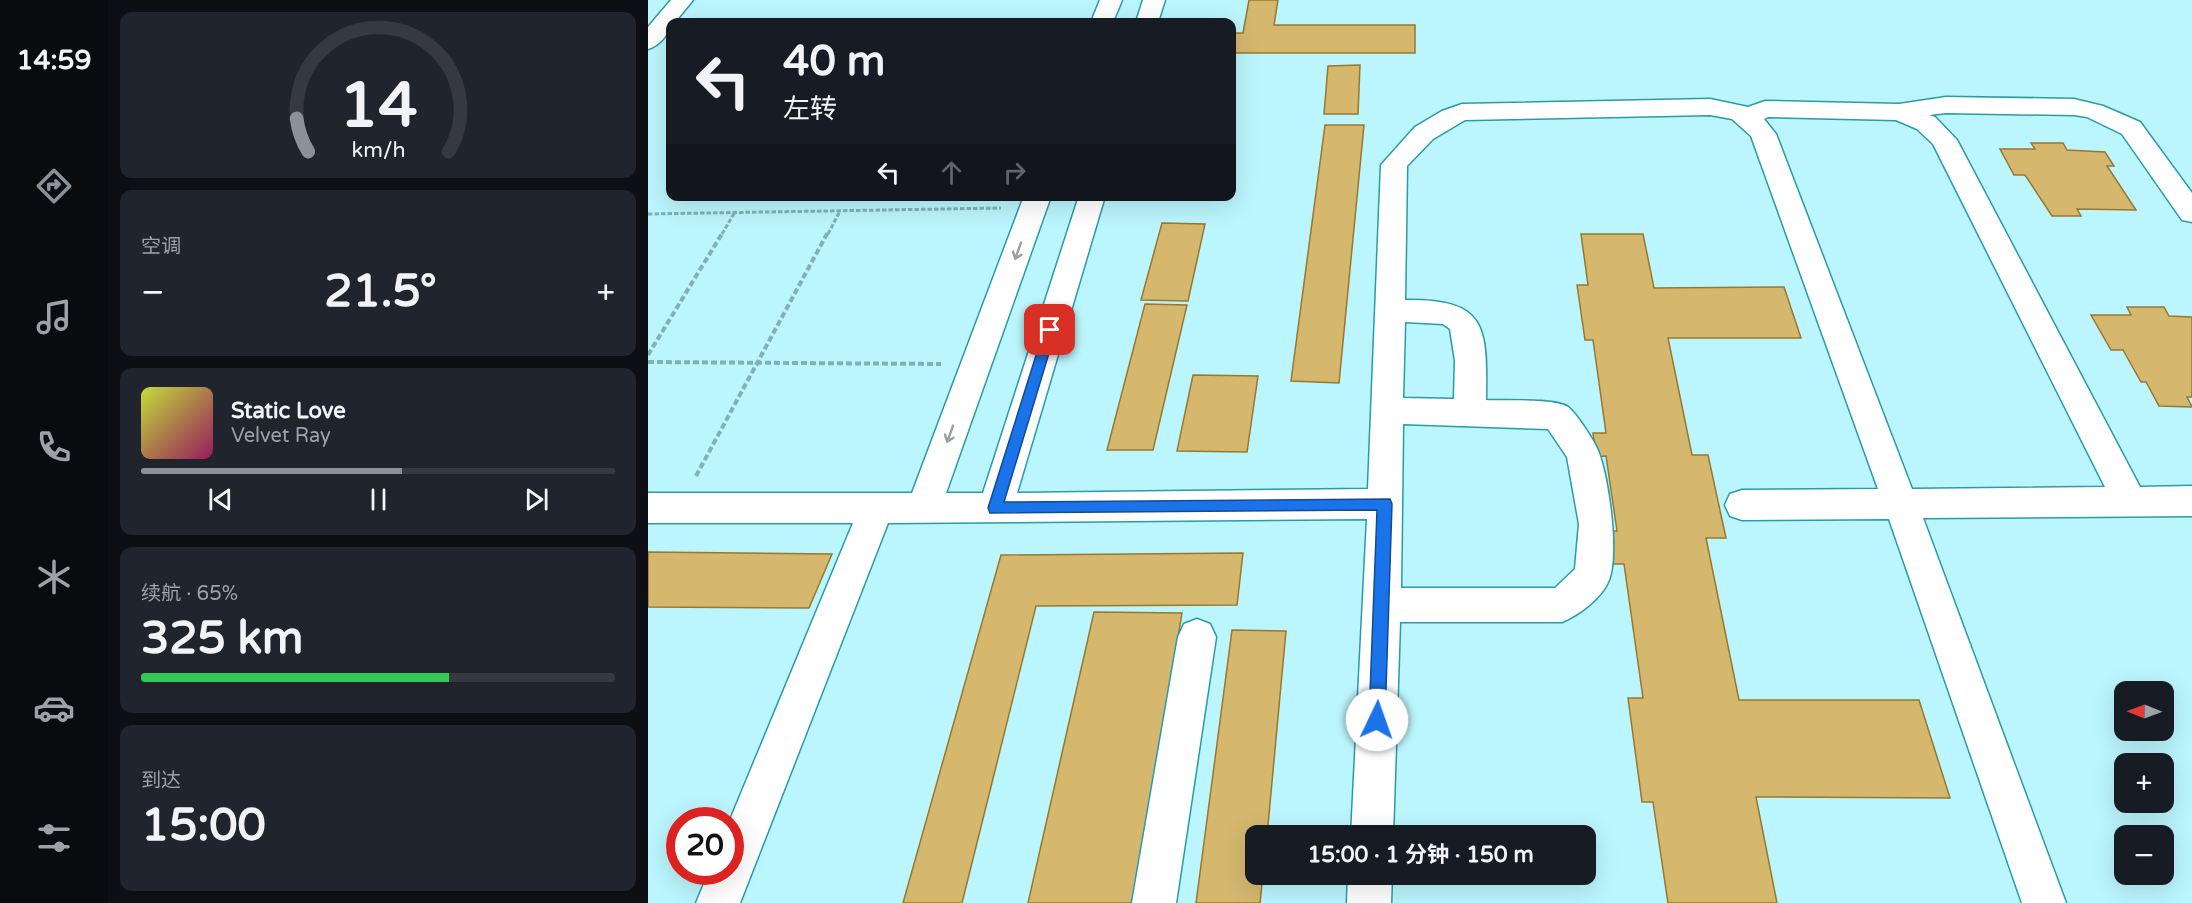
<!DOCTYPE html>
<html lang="zh">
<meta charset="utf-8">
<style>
:root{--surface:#171b24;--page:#20242c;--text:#f1f3f6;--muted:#9ea1a6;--line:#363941;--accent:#8c9099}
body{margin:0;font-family:"Varela Round","Noto Sans SC",sans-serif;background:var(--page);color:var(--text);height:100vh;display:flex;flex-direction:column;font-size:22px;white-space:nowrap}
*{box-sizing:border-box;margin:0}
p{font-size:20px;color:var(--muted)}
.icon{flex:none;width:33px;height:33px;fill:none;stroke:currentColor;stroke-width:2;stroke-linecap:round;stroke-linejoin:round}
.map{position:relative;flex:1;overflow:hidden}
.sheet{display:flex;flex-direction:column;gap:12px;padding:12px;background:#0d0f14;width:540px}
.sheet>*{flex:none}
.guide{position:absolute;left:18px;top:18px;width:570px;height:183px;border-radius:12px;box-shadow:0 6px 24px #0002;background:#171b24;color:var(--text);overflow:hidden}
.needle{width:39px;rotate:271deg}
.controls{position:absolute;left:1466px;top:681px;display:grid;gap:12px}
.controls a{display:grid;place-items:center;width:60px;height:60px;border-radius:12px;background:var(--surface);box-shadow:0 6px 24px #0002;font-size:30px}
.speed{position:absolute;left:18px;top:807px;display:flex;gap:12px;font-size:30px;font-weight:700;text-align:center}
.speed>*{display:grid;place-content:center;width:78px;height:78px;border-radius:50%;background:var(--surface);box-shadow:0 6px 24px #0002;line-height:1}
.speed .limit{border:9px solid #d22;background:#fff;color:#111}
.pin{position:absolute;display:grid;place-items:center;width:51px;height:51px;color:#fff;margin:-26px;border-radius:12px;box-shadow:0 3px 9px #0006}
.me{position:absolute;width:66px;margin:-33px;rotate:3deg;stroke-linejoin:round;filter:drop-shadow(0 0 4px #0008)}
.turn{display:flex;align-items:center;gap:21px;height:126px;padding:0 18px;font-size:27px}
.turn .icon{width:78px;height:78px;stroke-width:2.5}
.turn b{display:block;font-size:42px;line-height:51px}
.lanes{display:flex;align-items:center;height:57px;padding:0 18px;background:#0003;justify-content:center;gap:30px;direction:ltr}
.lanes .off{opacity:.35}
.big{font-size:45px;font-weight:700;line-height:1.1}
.sheet .widget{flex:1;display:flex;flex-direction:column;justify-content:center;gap:9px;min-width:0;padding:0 21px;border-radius:12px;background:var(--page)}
.sheet .dial{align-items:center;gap:0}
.dial svg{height:156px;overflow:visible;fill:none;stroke:var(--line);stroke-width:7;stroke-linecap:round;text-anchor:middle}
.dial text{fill:var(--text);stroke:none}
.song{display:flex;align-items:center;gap:18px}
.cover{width:72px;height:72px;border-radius:9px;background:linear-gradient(135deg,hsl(70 70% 55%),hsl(330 70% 35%))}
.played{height:6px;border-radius:3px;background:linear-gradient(90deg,var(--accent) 55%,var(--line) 55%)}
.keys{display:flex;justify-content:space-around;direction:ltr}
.heat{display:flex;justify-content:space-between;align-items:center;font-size:33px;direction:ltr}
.charge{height:9px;border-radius:4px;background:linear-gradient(90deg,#34c759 65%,var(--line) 0)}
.trip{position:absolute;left:597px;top:825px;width:351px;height:60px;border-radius:12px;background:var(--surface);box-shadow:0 6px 24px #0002;font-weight:700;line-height:60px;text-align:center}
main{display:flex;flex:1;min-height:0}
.menu{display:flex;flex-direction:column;width:108px;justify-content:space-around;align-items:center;background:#090b0e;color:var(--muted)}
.menu .icon{width:42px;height:42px}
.menu .selected{color:var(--accent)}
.menu b{font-size:27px;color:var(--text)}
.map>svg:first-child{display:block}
.building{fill:#d5b76e;stroke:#96792e;stroke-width:1.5}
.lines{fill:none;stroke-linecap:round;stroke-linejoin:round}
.minor-casing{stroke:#299ba9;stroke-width:3}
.path-far1{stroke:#82b0b7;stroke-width:3;stroke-dasharray:4.5 2;stroke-linecap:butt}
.path{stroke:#82b0b7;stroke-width:4;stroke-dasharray:6 3;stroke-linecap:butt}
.minor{fill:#fff;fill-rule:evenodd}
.oneway{stroke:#99a0a1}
.route{fill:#1a73e8;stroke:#114b97;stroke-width:1.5}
</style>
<main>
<nav class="menu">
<b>14:59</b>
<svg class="icon selected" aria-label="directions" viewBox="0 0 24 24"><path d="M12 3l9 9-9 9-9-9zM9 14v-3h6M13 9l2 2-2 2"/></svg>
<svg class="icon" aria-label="music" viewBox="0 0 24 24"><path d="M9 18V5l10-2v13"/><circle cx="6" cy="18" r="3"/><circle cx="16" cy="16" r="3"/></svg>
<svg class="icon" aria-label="phone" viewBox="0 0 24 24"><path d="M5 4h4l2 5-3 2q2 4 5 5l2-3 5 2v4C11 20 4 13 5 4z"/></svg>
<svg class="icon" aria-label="climate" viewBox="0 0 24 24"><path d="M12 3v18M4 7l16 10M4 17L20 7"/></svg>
<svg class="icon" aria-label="car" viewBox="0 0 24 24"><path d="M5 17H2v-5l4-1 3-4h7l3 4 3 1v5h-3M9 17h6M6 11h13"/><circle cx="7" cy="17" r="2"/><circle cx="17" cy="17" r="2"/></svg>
<svg class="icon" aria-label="filters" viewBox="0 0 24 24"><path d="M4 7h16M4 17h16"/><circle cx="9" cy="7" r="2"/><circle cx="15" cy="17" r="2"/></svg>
</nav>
<section class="sheet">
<div class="widget dial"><svg viewBox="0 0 100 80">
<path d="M14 69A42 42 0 1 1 86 69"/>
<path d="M14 69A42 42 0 0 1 8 52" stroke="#8c9099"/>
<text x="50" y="56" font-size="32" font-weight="700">14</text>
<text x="50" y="72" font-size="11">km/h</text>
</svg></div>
<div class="widget"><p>空调</p>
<div class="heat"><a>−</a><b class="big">21.5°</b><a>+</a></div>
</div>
<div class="widget">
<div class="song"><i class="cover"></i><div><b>Static Love</b><p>Velvet Ray</p></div></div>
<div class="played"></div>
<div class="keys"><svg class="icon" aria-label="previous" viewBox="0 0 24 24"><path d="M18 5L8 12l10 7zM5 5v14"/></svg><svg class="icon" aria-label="pause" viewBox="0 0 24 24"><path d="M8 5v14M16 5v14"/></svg><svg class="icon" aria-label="next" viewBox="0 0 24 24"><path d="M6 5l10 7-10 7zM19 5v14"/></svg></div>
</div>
<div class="widget"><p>续航 · 65%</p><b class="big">325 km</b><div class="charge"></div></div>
<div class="widget"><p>到达</p><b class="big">15:00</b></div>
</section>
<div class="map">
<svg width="1544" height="903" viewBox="0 0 1544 903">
<rect width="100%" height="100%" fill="#bbf5fd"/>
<g class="building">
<path d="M601 0H630L626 25H767V53H584V33H595Z"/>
<path d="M712 65 710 114H676L680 66Z"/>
<path d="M677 125H716L691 383 643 381Z"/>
<path d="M1383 143H1415L1419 150 1457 152 1466 166H1459L1488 210 1429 209 1433 216H1404L1377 175H1366L1352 149H1387Z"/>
<path d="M514 223 557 224 540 301 493 300Z"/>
<path d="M933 234H995L1006 288 1136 287 1153 338H1020L1044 455H1060L1078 538H1058L1091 700H1271L1302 798 1108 797 1129 903H1020L1005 802H994L980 698H995L976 564H964L960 531H969L958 456 948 457 945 433H958L945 340H937L929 285H940Z"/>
<path d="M497 304 539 305 505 450H459Z"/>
<path d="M1479 307H1516L1521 316 1544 317V397H1539L1544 407 1511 406 1498 382H1493L1475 350H1463L1443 315H1483Z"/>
<path d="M545 375 610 376 599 452 529 451Z"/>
<path d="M0 552 184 554 161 608 0 607Z"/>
<path d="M595 553 589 605 388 606 314 903H255L353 555Z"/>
<path d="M446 612 534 613 485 903H380Z"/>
<path d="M584 630 638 631 619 836H608V874H615L612 903H548Z"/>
</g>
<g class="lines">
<g class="minor-casing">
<g id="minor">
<path d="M23 0H45L27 22H22C22 34 11 46 0 49V27Z"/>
<path d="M452 0H474L465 22H443Z"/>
<path d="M495 0H517L510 22H488Z"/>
<path d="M1298 97 1426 99 1455 106 1492 122 1544 193V222L1534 220 1474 134 1439 117 1426 115 1298 113 1281 115 1287 117 1309 140 1492 487 1544 486V516L1275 518 1418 903H1374L1241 519 1094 520 1082 516 1077 505 1082 494 1094 490 1230 489 1103 136 1084 119 1062 115 817 120 785 139 759 166 757 300C840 299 839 327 838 400 855 401 908 398 920 407 928 413 948 443 951 453 961 481 971 553 961 580 954 598 931 615 914 622H752L745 836H703L719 519 240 523 92 903H48L61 872H82V820L205 523H0V493H264L376 196H403L298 493H335L431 196H457L369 493 720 489 733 165 767 127 794 111 814 104 1062 99 1100 107 1117 101 1251 104ZM1120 117 1248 120 1269 129 1285 144 1457 487 1264 489 1128 134 1116 119ZM757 322 795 324 802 329 807 361 806 399 755 398ZM755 424 900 429 919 457 931 524 927 569 907 588H753Z"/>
<path d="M549 619 562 624 568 637 528 903H484L530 637 536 624Z"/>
<path d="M700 874H744L743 903H699Z"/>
</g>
</g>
<g class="path-far1">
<path d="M0 214 353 208"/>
<path d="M74 234 87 212"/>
<path d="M180 234 192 211"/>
</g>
<g class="path">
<path d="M0 355 75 232"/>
<path d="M0 362 293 364"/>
<path d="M48 476 180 232"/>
</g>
<use href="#minor" class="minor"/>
</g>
<defs><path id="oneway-shaft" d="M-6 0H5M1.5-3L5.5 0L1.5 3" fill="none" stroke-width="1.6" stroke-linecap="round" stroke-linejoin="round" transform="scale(1.5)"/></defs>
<g class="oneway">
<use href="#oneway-shaft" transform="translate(370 251) rotate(110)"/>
<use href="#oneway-shaft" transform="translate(302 434) rotate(110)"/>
</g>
<path class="route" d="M402 325 408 330 356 502 742 499 744 504 737 720 735 726 729 728 723 726 721 720 729 510 342 513 340 508 396 330Z"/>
</svg>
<div class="controls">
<a><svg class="needle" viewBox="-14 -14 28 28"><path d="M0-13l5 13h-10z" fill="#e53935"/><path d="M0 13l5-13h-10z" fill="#9ea1a6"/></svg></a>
<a>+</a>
<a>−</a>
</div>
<div class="speed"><div class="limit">20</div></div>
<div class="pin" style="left:402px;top:330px;background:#d93025"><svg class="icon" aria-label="arrive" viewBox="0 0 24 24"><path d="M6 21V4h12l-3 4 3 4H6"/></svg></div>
<svg class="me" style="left:729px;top:720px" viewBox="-20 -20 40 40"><circle r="19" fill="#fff"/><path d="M0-13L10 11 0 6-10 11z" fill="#1a73e8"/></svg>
<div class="trip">15:00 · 1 分钟 · 150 m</div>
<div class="guide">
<div class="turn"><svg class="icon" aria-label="left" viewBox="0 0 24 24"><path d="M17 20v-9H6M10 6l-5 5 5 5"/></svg><div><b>40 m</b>左转</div></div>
<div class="lanes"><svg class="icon" aria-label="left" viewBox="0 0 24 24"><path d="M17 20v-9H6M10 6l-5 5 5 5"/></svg><svg class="icon off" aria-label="ahead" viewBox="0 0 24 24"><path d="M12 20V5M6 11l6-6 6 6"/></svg><svg class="icon off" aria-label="right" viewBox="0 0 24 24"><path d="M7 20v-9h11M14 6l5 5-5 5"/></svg></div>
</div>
</div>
</main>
